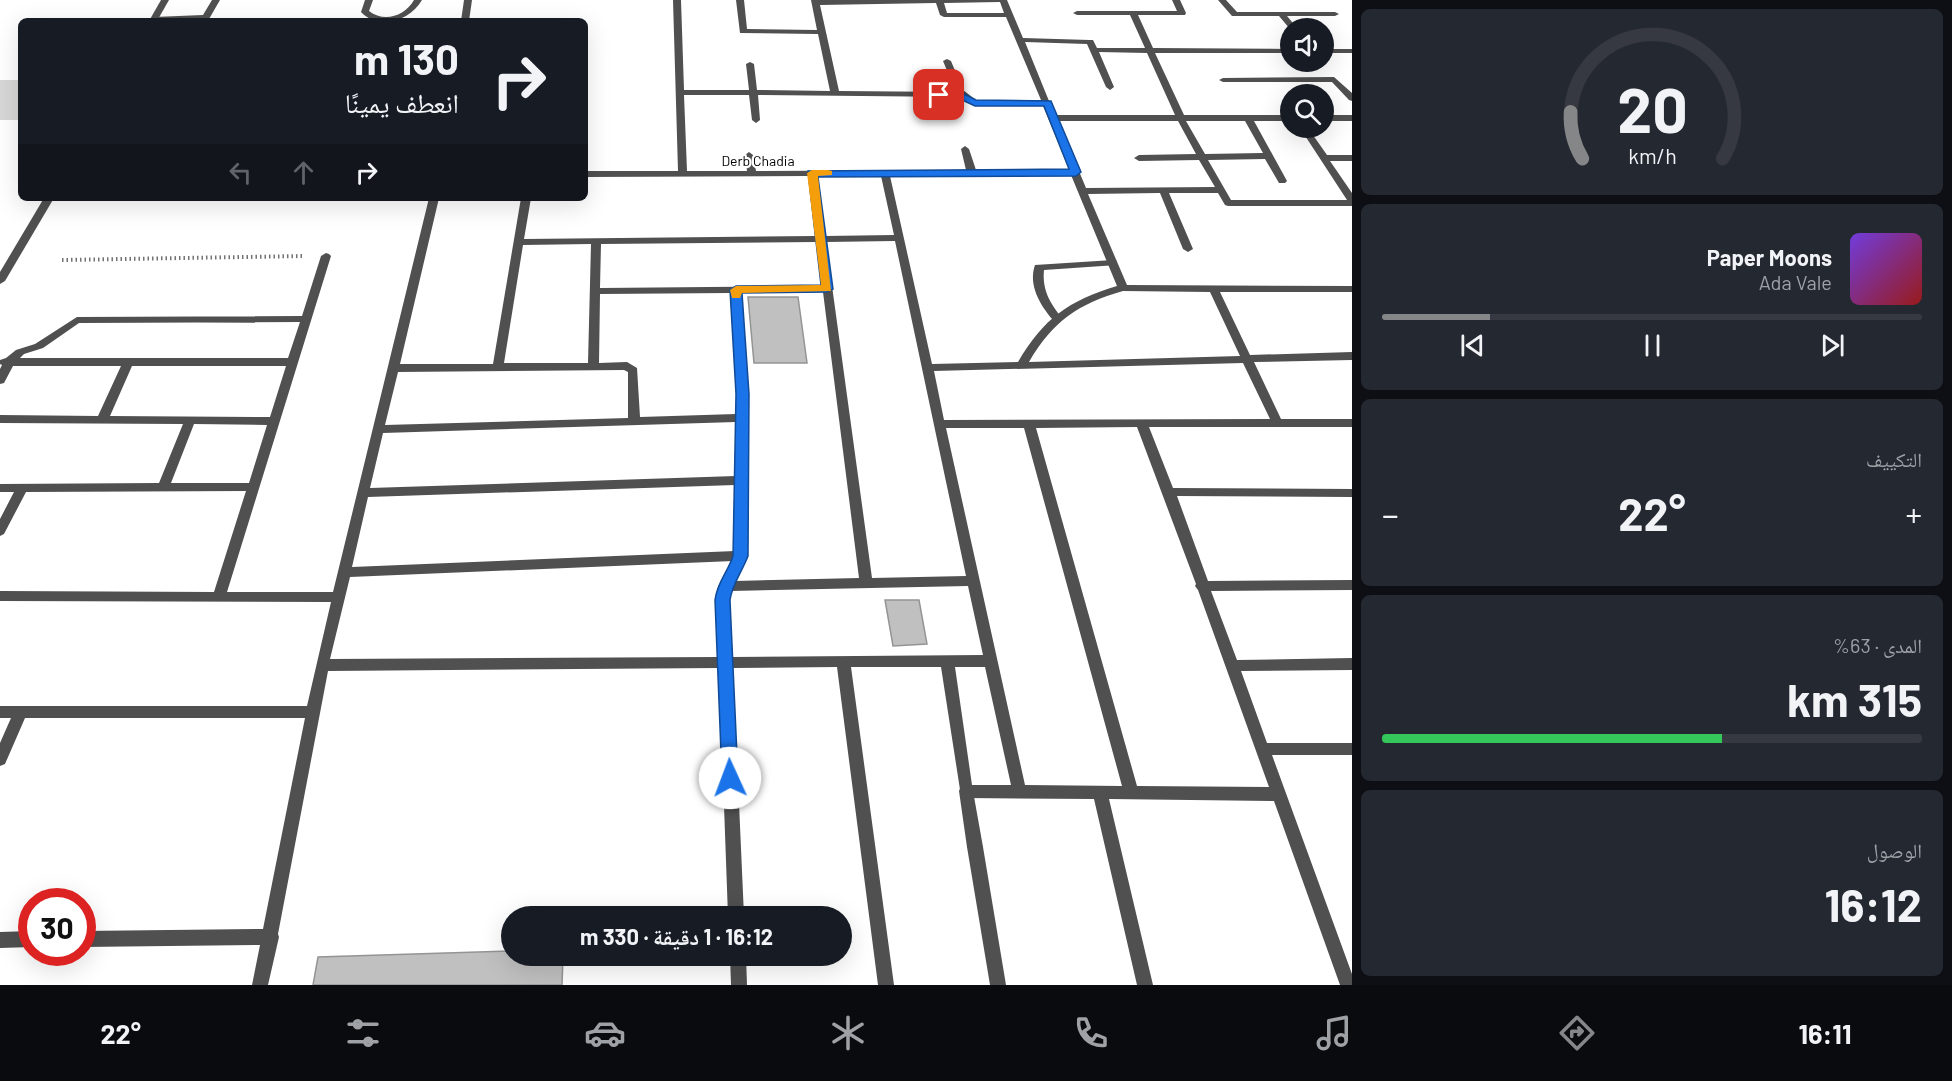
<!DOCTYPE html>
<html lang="ar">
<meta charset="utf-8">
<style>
:root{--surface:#171b24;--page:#242831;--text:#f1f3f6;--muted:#9ea1a6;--line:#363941;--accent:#858687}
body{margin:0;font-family:Barlow,"Noto Naskh Arabic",sans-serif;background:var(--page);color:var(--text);direction:rtl;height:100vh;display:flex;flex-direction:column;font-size:22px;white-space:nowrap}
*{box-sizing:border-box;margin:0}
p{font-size:20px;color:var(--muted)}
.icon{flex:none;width:33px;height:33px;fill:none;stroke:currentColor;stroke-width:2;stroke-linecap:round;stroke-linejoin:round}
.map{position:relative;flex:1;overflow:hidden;direction:ltr}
.panel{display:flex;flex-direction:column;gap:9px;padding:9px;background:#0d0f14;width:600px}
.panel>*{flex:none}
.top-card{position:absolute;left:18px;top:18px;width:570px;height:183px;border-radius:9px;box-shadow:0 6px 24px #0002;direction:rtl;background:#171b24;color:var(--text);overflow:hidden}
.tools{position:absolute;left:1280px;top:18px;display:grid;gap:12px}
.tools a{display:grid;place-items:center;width:54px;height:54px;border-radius:50%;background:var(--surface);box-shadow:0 6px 24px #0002;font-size:30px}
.speed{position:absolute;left:18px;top:888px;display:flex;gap:12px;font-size:30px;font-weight:700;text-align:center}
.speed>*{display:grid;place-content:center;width:78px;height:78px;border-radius:50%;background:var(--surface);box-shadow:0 6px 24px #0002;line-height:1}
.speed .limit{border:9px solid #d22;background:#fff;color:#111}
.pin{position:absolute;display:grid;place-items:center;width:51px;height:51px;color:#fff;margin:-26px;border-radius:12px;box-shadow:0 3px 9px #0006}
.me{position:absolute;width:66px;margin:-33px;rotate:358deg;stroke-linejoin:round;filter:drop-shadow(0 0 4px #0008)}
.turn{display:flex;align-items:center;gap:21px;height:126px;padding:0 30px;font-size:27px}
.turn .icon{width:78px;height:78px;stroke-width:2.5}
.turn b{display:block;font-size:42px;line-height:51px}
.lanes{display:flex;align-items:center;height:57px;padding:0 30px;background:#0003;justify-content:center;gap:30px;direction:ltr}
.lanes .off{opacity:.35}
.big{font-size:45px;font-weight:700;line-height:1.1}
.panel .widget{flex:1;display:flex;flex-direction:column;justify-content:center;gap:9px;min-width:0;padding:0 21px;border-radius:9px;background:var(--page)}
.panel .dial{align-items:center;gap:0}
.dial svg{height:156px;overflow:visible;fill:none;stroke:var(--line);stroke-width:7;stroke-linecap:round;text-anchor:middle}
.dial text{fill:var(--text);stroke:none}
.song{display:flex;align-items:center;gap:18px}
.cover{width:72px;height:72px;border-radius:9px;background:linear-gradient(135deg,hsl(260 70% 55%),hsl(0 70% 35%))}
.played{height:6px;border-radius:3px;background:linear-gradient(90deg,var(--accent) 20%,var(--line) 20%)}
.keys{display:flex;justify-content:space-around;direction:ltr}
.heat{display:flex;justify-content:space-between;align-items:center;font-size:33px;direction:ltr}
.charge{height:9px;border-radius:4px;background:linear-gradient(90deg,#34c759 63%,var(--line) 0)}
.trip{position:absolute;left:501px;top:906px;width:351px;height:60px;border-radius:30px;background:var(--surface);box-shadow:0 6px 24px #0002;font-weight:700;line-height:60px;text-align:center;direction:rtl}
.menu{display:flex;height:96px;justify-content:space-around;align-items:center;background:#090b0e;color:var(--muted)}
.menu .icon{width:42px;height:42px}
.menu .active{color:var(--accent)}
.menu b{font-size:27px;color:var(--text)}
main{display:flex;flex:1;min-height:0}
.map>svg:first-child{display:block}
.green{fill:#d7d7d7}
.building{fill:#c0c0c0;stroke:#949494;stroke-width:1.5}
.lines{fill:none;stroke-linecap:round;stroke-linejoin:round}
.path{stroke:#727272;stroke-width:4;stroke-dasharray:1.5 3;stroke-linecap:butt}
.service{fill:#505050;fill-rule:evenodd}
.pedestrian{fill:#505050;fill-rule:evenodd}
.minor{fill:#505050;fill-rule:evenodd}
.route{fill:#1a73e8;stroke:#114b97;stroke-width:1.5}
.slow{fill:#f59e0b}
.labels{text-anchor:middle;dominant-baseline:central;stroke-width:4.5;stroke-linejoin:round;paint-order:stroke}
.far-street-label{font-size:14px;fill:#000;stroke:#fff}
</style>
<main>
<section class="panel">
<div class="widget dial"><svg viewBox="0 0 100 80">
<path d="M14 69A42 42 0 1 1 86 69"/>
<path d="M14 69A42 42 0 0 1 8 45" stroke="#858687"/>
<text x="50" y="56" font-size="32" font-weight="700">20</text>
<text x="50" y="72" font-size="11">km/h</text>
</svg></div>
<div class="widget">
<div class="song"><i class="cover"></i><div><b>Paper Moons</b><p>Ada Vale</p></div></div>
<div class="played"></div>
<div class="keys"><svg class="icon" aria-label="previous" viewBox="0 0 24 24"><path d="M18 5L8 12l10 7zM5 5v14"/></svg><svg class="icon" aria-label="pause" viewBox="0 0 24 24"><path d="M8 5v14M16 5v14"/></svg><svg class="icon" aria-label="next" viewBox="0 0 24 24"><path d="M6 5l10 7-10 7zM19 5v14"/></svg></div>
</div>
<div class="widget"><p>التكييف</p>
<div class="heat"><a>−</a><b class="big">22°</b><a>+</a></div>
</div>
<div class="widget"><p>المدى · 63%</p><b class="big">315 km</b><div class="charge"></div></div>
<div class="widget"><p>الوصول</p><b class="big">16:12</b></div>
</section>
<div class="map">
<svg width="1352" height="985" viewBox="0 0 1352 985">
<rect width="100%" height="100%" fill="#fff"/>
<rect class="green" x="0" y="80" width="21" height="40"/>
<g class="building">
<path d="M748 297H798L807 363H754Z"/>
<path d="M885 600H919L927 644 893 646Z"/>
<path d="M512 951V956H563L562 985H313L318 957Z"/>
</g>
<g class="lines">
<path class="path" d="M62 260 304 256"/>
<g class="service">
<path d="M212 0H220L209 19C196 21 161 24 150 19L154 17 203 15Z"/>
<path d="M365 0H373L369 11C384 23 405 16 414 0H422C410 21 379 31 361 12Z"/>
<path d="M1113 260 1117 261V265L1044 270C1042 290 1050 303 1062 318L1057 321 1053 320C1040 305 1028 285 1035 265Z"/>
</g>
<path class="pedestrian" d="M966 784 971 786 973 791 983 847 980 852 975 854 970 852 967 847 959 791 961 786Z"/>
<g class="minor">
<path d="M161 0H169L157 21H149Z"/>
<path d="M464 0H472L469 21H461Z"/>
<path d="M673 0H681L684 90H749L746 64 750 62 754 64 757 90 830 91 818 34 740 33 736 0H744L747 29 817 30 811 0H1007L1023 38 1090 40H1093L1097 48H1145L1130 15H1077L1073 13 1077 11H1177L1172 0H1180L1186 13 1185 15H1138L1153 48 1290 49V53H1155L1184 115H1290V121H1254L1287 181 1285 183H1279L1265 159 1208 160 1231 200H1347L1300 128H1308L1327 155H1352V161H1330L1352 193V206H1228L1225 205 1218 193H1169L1193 249 1188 252 1183 249 1160 193 1088 194 1127 285 1352 286V292H1220L1250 355 1352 352V360L1254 362 1281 419H1352V427H1149L1173 488 1352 489V497L1177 496 1208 581 1352 580V590L1211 591 1237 660 1352 658V670L1241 671 1267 743H1352V755H1272L1352 974V985H1340L1274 801 1109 799 1153 985H1137L1094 799 966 798 961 796 941 667H851L894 985H878L837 667 733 668 744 916H728L719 668 328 671 278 934 279 937 268 985H252L260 945 82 947V931L263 929 305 718H25L5 764 0 766V743L11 718H0V706H307L331 602 0 601V591L214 592 246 491 26 492 4 534 0 536V519L14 492H0V484L159 483 183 424 0 423V415L98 416 121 366H13L4 383 0 384V369L2 365 0 364V360L6 358 16 350 35 344 77 317 302 316 321 256 326 253 329 254 331 256 227 592H333L429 198H439L400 364H493L521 198H531L524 239 815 236 808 176 585 177V171H678ZM1000 2 1004 13H947L944 3ZM936 3 940 15 944 17H1006L1041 100H976L963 90 951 61 947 59 943 61 956 92 839 91 820 5ZM1025 42 1087 44 1106 87 1110 90 1114 87 1099 52 1147 53 1175 115H1055L1051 105 1052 103 1049 101ZM684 95H749L752 120 756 123 760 120 758 95 960 97 975 106H1043L1069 169 976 170 969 149 965 146 961 149 966 170 756 171 753 155 749 152 745 155 747 171H687ZM1058 121H1178L1196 154 1139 155 1134 158 1139 161 1199 160 1215 187 1086 188ZM1186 121H1245L1263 153 1205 154ZM1071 175 1117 286C1068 301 1044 318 1018 362L932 364 890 176ZM817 176H881L894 235 825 236ZM895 241 966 576 872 578 826 242ZM816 242 822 286 600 288 601 244ZM591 244 588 363H504L523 245ZM1123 291 1210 292 1240 356 1029 362C1053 321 1078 304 1123 291ZM823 292 859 578 735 581 747 556 749 418 747 371 741 293ZM731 293 737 371 736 414 640 417 637 368 627 362 599 363 600 294ZM300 322 288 358H20L24 354 43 348 79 323ZM1243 363 1270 419 944 420 934 371ZM132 366H286L270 417 110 416ZM624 370 628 372V418L385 425 398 372ZM736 422V476L370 488 383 433ZM194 424 267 425 249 483H171ZM1137 427 1196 584 1195 586 1198 590 1269 787 1137 786 1036 428ZM946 428H1024L1122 786 1025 785ZM735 485V551L352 567 368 497ZM733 561 722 582 718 586 719 657 330 659 350 577ZM968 586 983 655 732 657 729 600 731 591ZM955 667H985L1011 785H972Z"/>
<path d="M1218 0H1226L1237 12H1335L1339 14 1335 16H1287L1297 28 1290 29 1279 16H1232Z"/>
<rect x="1323" y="49" width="29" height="4"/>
<path d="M1334 77 1352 93V101L1349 100 1332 82H1223L1219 80 1223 78Z"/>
<rect x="1323" y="115" width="29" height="6"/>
<path d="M44 198H54L5 281 0 284V272Z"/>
<path d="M975 840 980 842 983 847 1006 985H990L967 847 970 842Z"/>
<path d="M32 931V947L0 948V932Z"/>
<path d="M730 956H746L747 985H731Z"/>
</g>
</g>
<path class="route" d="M960 92 976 100 1051 101 1081 172 1076 176 818 177 833 289 827 292 742 293 749 394 748 556C742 572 732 584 730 600L738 778 736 783 730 785 724 783 722 778 715 600C717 582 728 572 733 556L736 394 730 290 736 286 821 285 808 171 1069 169 1044 106H975L958 98H939L934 95 939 92Z"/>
<path class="slow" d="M828 170 832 171V175L818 176 831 291 742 293 740 298H732L730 290 736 286 821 285 807 173 812 170Z"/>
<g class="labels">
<g class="far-street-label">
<text x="758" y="160">Derb Chadia</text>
</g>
</g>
</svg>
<div class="tools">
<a><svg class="icon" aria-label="sound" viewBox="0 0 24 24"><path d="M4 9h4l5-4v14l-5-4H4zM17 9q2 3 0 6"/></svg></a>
<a><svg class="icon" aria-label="search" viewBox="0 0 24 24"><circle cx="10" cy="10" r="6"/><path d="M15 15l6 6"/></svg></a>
</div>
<div class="speed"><div class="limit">30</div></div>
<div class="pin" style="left:939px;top:95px;background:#d93025"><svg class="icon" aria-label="arrive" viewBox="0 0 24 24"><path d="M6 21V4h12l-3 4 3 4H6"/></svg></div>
<svg class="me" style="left:730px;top:778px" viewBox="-20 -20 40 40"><circle r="19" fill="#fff"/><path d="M0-13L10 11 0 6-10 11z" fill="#1a73e8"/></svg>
<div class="trip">16:12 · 1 دقيقة · 330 m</div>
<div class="top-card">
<div class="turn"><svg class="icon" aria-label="right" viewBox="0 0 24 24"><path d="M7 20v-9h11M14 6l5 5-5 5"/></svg><div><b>130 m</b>انعطف يمينًا</div></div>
<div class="lanes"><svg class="icon off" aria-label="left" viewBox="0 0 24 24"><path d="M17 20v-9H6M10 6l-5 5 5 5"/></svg><svg class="icon off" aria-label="ahead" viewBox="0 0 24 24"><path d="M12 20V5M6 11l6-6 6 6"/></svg><svg class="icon" aria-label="right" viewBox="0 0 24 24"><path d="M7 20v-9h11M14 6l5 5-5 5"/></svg></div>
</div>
</div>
</main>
<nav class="menu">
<b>16:11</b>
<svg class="icon active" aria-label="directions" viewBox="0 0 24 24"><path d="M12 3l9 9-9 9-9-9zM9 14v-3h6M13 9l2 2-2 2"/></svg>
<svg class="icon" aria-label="music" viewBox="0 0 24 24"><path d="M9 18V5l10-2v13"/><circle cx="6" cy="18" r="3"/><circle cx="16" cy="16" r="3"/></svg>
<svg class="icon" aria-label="phone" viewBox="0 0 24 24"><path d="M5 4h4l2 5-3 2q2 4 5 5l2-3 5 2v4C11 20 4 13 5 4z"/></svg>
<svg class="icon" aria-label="climate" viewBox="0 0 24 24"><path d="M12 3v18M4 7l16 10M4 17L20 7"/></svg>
<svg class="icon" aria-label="car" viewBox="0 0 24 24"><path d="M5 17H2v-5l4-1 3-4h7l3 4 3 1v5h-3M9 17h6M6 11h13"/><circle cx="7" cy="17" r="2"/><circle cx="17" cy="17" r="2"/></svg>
<svg class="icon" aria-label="filters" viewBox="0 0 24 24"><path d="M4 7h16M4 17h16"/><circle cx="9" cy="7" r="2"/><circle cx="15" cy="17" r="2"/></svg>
<b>22°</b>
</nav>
